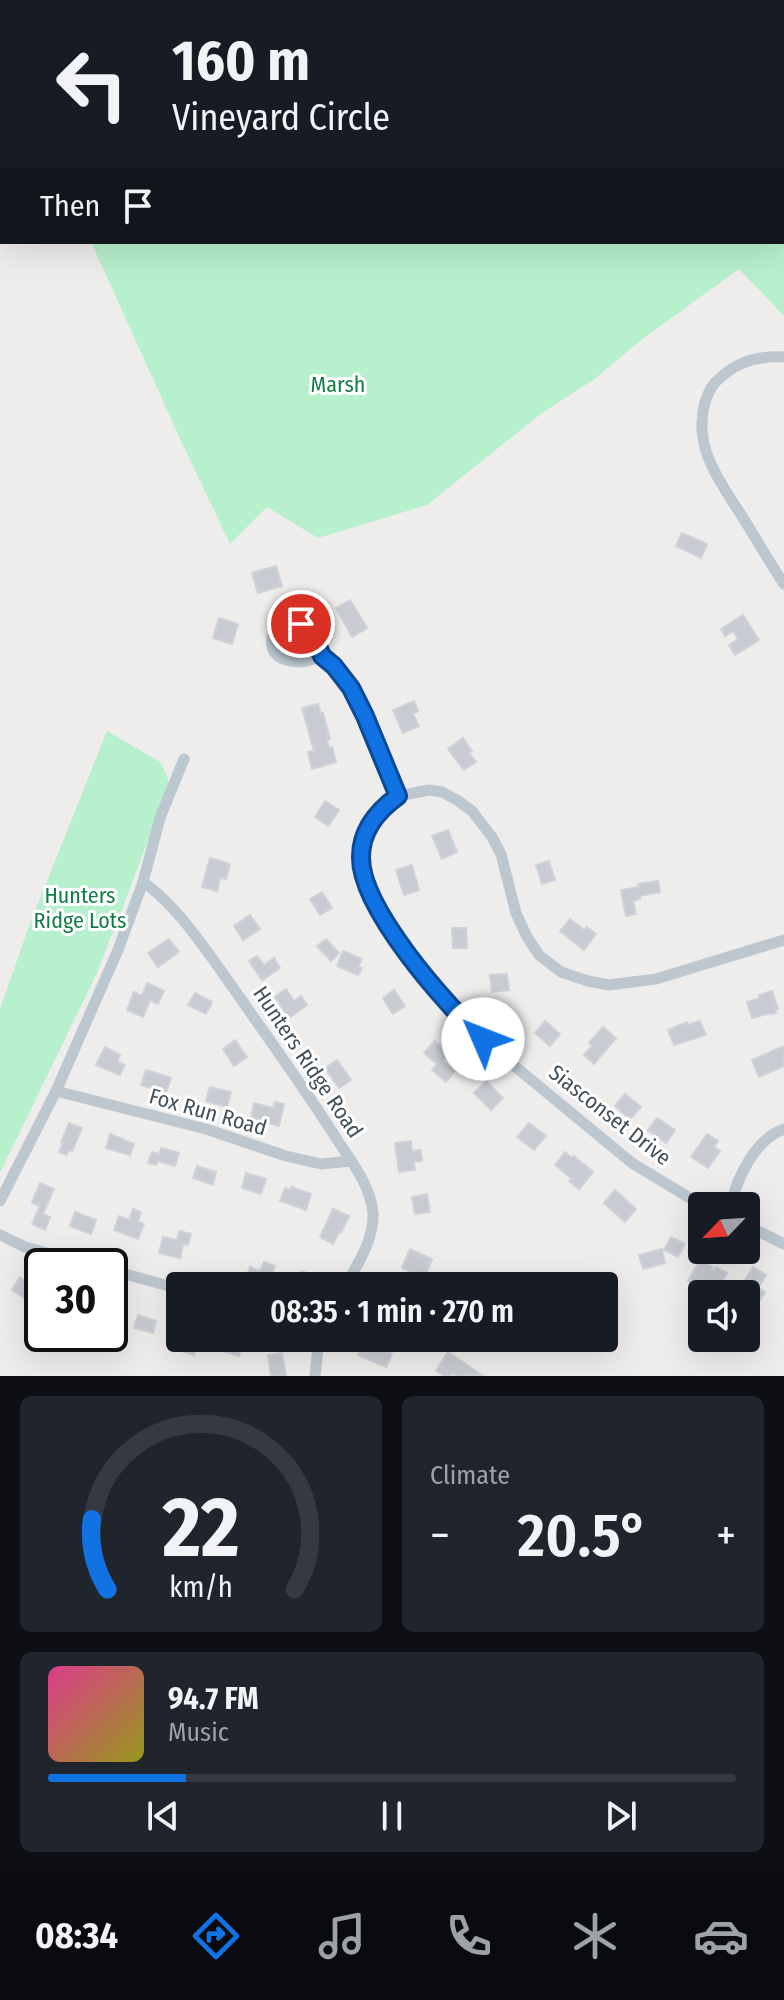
<!DOCTYPE html>
<meta charset="utf-8">
<style>
:root{--surface:#171b24;--page:#20242c;--text:#f1f3f6;--muted:#9ea1a6;--line:#363941;--accent:#1172e4}
body{margin:0;font-family:"Fira Sans Condensed",sans-serif;background:var(--page);color:var(--text);height:100vh;display:flex;flex-direction:column;font-size:30px;white-space:nowrap}
*{box-sizing:border-box;margin:0}
p{font-size:26px;color:var(--muted)}
.icon{flex:none;width:44px;height:44px;fill:none;stroke:currentColor;stroke-width:2;stroke-linecap:round;stroke-linejoin:round}
.map{position:relative;height:1376px;overflow:hidden}
.details{display:flex;flex-direction:column;gap:20px;padding:20px;background:#0d0f14;flex:1}
.details>*{flex:none}
.banner{position:absolute;left:0px;top:0px;width:784px;height:244px;box-shadow:0 8px 32px #0002;background:#171b24;color:var(--text);overflow:hidden}
.needle{width:52px;rotate:245deg}
.buttons{position:absolute;left:688px;top:1192px;display:grid;gap:16px}
.buttons a{display:grid;place-items:center;width:72px;height:72px;border-radius:8px;background:var(--surface);box-shadow:0 8px 32px #0002;font-size:40px}
.speed{position:absolute;left:24px;top:1248px;display:flex;gap:16px;font-size:40px;font-weight:700;text-align:center}
.speed>*{display:grid;place-content:center;width:104px;height:104px;border-radius:50%;background:var(--surface);box-shadow:0 8px 32px #0002;line-height:1}
.speed .limit{border:4px solid #111;border-radius:12px;background:#fff;color:#111}
.pin{position:absolute;display:grid;place-items:center;width:68px;height:68px;color:#fff;margin:-34px;border:4px solid #fff;border-radius:50%;box-shadow:0 2px 8px #0007}
.me{position:absolute;width:88px;margin:-44px;rotate:314deg;stroke-linejoin:round;filter:drop-shadow(0 0 6px #0008)}
.turn{display:flex;align-items:center;gap:28px;height:168px;padding:0 40px;font-size:36px}
.turn .icon{width:104px;height:104px;stroke-width:2.5}
.turn b{display:block;font-size:56px;line-height:68px}
.then{display:flex;align-items:center;height:76px;padding:0 40px;background:#0003;gap:16px;font-size:30px}
.big{font-size:60px;font-weight:600;line-height:1.1}
.details .widget{flex:1;display:flex;flex-direction:column;justify-content:center;gap:12px;min-width:0;padding:0 28px;border-radius:12px;background:var(--page)}
.details .dial{align-items:center;gap:0}
.dial svg{height:208px;overflow:visible;fill:none;stroke:var(--line);stroke-width:7;stroke-linecap:round;text-anchor:middle}
.dial text{fill:var(--text);stroke:none}
.song{display:flex;align-items:center;gap:24px}
.cover{width:96px;height:96px;border-radius:12px;background:linear-gradient(135deg,hsl(330 70% 55%),hsl(60 70% 35%))}
.played{height:8px;border-radius:4px;background:linear-gradient(90deg,var(--accent) 20%,var(--line) 20%)}
.keys{display:flex;justify-content:space-around;direction:ltr}
.heat{display:flex;justify-content:space-between;align-items:center;font-size:44px;direction:ltr}
.details .tiles{flex:1;display:grid;gap:20px;grid-template-columns:1fr 1fr}
.widget:last-child{grid-column:span 2}
.trip{position:absolute;left:166px;top:1272px;width:452px;height:80px;border-radius:8px;background:var(--surface);box-shadow:0 8px 32px #0002;font-weight:600;line-height:80px;text-align:center}
.tabs{display:flex;height:128px;justify-content:space-around;align-items:center;background:#090b0e;color:var(--muted)}
.tabs .icon{width:56px;height:56px}
.tabs .current{color:var(--accent)}
.tabs b{font-size:36px;color:var(--text)}
.map>svg:first-child{display:block}
.green{fill:#b7f0cc}
.lines{fill:none;stroke-linecap:round;stroke-linejoin:round}
.stream{stroke:#82dbef;stroke-width:4}
.building{fill:#c8cbd1;stroke:#cfd2d8;stroke-width:2}
.minor{stroke:#bcc7cf;stroke-width:11}
.route-casing{stroke:#0b4a94;stroke-width:20}
.route{stroke:#1172e4;stroke-width:14}
.labels{text-anchor:middle;dominant-baseline:central;stroke-width:6;stroke-linejoin:round;paint-order:stroke}
.park-label{font-size:22px;fill:#127d45;stroke:#fff}
.street-label{font-size:22px;fill:#44505a;stroke:#fff}
</style>
<div class="map">
<svg width="784" height="1376" viewBox="0 0 784 1376">
<rect width="100%" height="100%" fill="#efecec"/>
<g class="green">
<path d="M0 0H784V316L739 269 641 340 596 378 542 413 427 505 318 538 267 507 230 544 182 443 91 242H782V2H2V178H0Z"/>
<path d="M107 731 160 762 168 779V786L113 934H112L97 973 0 1173V1009L28 929Z"/>
</g>
<g class="lines">
<g class="stream">
<path d="M360 0V2"/>
<path d="M0 234 2 233"/>
</g>
</g>
<g class="building">
<path d="M682 533 707 544 701 558 676 546Z"/>
<path d="M276 566 282 586 258 593 252 573Z"/>
<path d="M350 600 367 628 352 637 336 608Z"/>
<path d="M743 615 759 640 735 655 729 645 738 639 733 631 725 636 721 629Z"/>
<path d="M219 618 238 624 232 644 213 638Z"/>
<path d="M414 701 418 711 413 714 419 726 403 733 393 710Z"/>
<path d="M318 704 321 714 323 713 330 739 327 740 329 748 332 747 336 762 312 769 308 752 314 751 302 708Z"/>
<path d="M463 738 472 751 469 753 476 762 464 770 448 749Z"/>
<path d="M325 801 339 810 328 826 315 817Z"/>
<path d="M448 830 457 852 442 859 432 836Z"/>
<path d="M210 858 230 864 226 879 220 878 217 891 202 887Z"/>
<path d="M549 861 555 880 542 884 536 865Z"/>
<path d="M412 865 419 890 404 895 396 870Z"/>
<path d="M658 881 660 892 640 896V899L633 901 636 914 626 916 621 890 639 887 638 884Z"/>
<path d="M322 892 332 908 320 915 310 899Z"/>
<path d="M250 915 260 929 243 940 234 926Z"/>
<path d="M570 919 584 930 587 927 596 934 584 950 560 931Z"/>
<path d="M452 928H466L467 948H453Z"/>
<path d="M169 939 179 952 158 967 148 953Z"/>
<path d="M326 939 339 953 331 961 317 946Z"/>
<path d="M343 951 362 959 358 967 362 968 358 975 337 966Z"/>
<path d="M257 956 264 965 274 958 280 968 262 980 249 961Z"/>
<path d="M507 974 509 990 492 992 490 975Z"/>
<path d="M147 983 164 991 158 1004 150 1000 143 1017 127 1010 134 992 142 996Z"/>
<path d="M286 989 294 1001 301 996 307 1005 289 1018 275 997Z"/>
<path d="M394 990 405 1006 393 1014 383 998Z"/>
<path d="M772 991 778 1009 775 1010 776 1013 771 1014 770 1013 752 1018 747 1002 760 998 759 995Z"/>
<path d="M195 993 212 1002 206 1014 188 1005Z"/>
<path d="M545 1021 560 1034 550 1046 535 1033Z"/>
<path d="M700 1021 706 1035 674 1045 668 1030 687 1022 688 1025Z"/>
<path d="M603 1027 616 1038 594 1064 584 1055 592 1046 589 1043Z"/>
<path d="M235 1040 247 1057 234 1066 223 1049Z"/>
<path d="M435 1041 449 1054 443 1061 455 1071 446 1082 432 1070 437 1064 424 1053Z"/>
<path d="M784 1046V1066L759 1077 752 1060Z"/>
<path d="M105 1047 120 1055 117 1061 125 1065 120 1075 96 1065Z"/>
<path d="M337 1060 351 1080 339 1088 325 1068Z"/>
<path d="M146 1070 171 1078 166 1093 141 1085Z"/>
<path d="M486 1081 503 1098 491 1110 474 1093Z"/>
<path d="M210 1087 231 1092 227 1107 206 1101Z"/>
<path d="M625 1094 641 1107 630 1119 615 1106Z"/>
<path d="M275 1102 284 1104 279 1126 251 1118 254 1103 273 1108Z"/>
<path d="M657 1118 675 1130 666 1143 648 1130Z"/>
<path d="M69 1123 82 1128 72 1151 69 1150 66 1155 59 1152 63 1143 61 1142Z"/>
<path d="M529 1123 546 1136 534 1150 517 1137Z"/>
<path d="M110 1134 134 1144 130 1155 106 1148Z"/>
<path d="M707 1134 718 1141 714 1147 720 1151 708 1168 691 1157Z"/>
<path d="M411 1141 412 1151 421 1150 422 1161 414 1162 415 1170 399 1172 395 1143Z"/>
<path d="M161 1148 179 1153 175 1166 158 1161 156 1165 148 1163 152 1152 159 1154Z"/>
<path d="M565 1152 572 1158 574 1156 593 1172 579 1189 569 1181 572 1179 555 1165Z"/>
<path d="M197 1166 216 1172 213 1185 193 1178Z"/>
<path d="M246 1173 266 1179 261 1194 242 1188Z"/>
<path d="M40 1183 54 1189 43 1214 50 1217 45 1230 32 1224 40 1206 32 1203Z"/>
<path d="M291 1187 311 1194 306 1210 280 1201 285 1188 291 1190Z"/>
<path d="M615 1190 636 1209 625 1222 604 1203Z"/>
<path d="M427 1194 430 1212 415 1214 412 1197Z"/>
<path d="M133 1209 141 1212 138 1222 144 1224 138 1239 114 1230 119 1216 129 1220Z"/>
<path d="M333 1209 349 1216 341 1233 339 1232 333 1244 320 1237Z"/>
<path d="M75 1212 96 1220 91 1234 70 1226Z"/>
<path d="M179 1231 191 1234 188 1245 183 1244 180 1258 159 1253 163 1237 177 1240Z"/>
<path d="M671 1237 685 1244 678 1257 664 1250Z"/>
<path d="M410 1249 432 1259 421 1286 405 1280 409 1271 402 1268Z"/>
<path d="M662 1249 665 1263 643 1269 639 1255Z"/>
<path d="M700 1260 712 1267 711 1269 714 1271 716 1267 727 1273 715 1294H710L688 1281Z"/>
<path d="M264 1262 275 1266 268 1286H259L245 1280 250 1267 260 1271Z"/>
<path d="M753 1267 766 1275 758 1288 765 1292 756 1307 750 1303 752 1300 746 1296V1294L738 1291Z"/>
<path d="M302 1271 319 1279 316 1286H296Z"/>
<path d="M20 1277 34 1286 26 1299 12 1290Z"/>
<path d="M138 1315 156 1321 153 1333 134 1328Z"/>
<path d="M178 1335 180 1338 198 1341 194 1355 175 1349Z"/>
<path d="M223 1338H234L243 1341 239 1356 219 1350Z"/>
<path d="M364 1342 392 1354 386 1367 358 1355Z"/>
<path d="M448 1352 482 1375 457 1376 452 1373 450 1376H444L436 1371Z"/>
<path d="M282 1353 286 1376H271L268 1355Z"/>
</g>
<g class="lines">
<g class="minor">
<path d="M784 357C760 356 740 360 721 377 712 384 709 391 705 402 692 449 722 484 745 521 758 542 770 563 784 584"/>
<path d="M322 656C296 584 247 647 286 660 299 664 310 661 322 656 363 690 378 748 398 796"/>
<path d="M143 882C158 892 171 906 183 920 211 954 236 993 262 1029 288 1066 314 1103 338 1141 352 1162 371 1187 373 1213 374 1240 358 1264 345 1286"/>
<path d="M56 1091 206 1129 286 1156 321 1164 351 1161"/>
<path d="M0 1201 56 1091 118 950 143 882 160 818 184 759"/>
<path d="M703 1206 632 1163 506 1059 461 1019 422 973 376 905 366 884 362 869 361 855 365 835 369 823 383 806 398 796 429 790 442 792 457 800 472 811 492 837 501 854 516 913 527 937 539 955 561 972 588 981 609 985 656 979 784 940"/>
<path d="M730 1206C738 1177 754 1140 784 1129"/>
<path d="M746 1225 784 1244"/>
<path d="M0 1235 25 1247 96 1266"/>
<path d="M110 1270 180 1289"/>
<path d="M315 1376 319 1338"/>
</g>
</g>
<g class="lines">
<g class="route-casing">
<path id="route" d="M301 624 307 628 315 639 322 656 334 666 351 688 365 716 398 796C377 811 361 830 361 857 360 908 446 1005 483 1039"/>
</g>
<use href="#route" class="route"/>
</g>
<g class="labels">
<g class="park-label">
<text x="338" y="384">Marsh</text>
<text x="80" y="895">Hunters<tspan x="80" dy="25">Ridge Lots</tspan></text>
</g>
<g class="street-label">
<text transform="translate(308 1062) rotate(56)">Hunters Ridge Road</text>
<text transform="translate(208 1112) rotate(16)">Fox Run Road</text>
<text transform="translate(610 1115) rotate(38)">Siasconset Drive</text>
</g>
</g>
</svg>
<div class="buttons">
<a><svg class="needle" viewBox="-14 -14 28 28"><path d="M0-13l5 13h-10z" fill="#e53935"/><path d="M0 13l5-13h-10z" fill="#9ea1a6"/></svg></a>
<a><svg class="icon" aria-label="sound" viewBox="0 0 24 24"><path d="M4 9h4l5-4v14l-5-4H4zM17 9q2 3 0 6"/></svg></a>
</div>
<div class="speed"><div class="limit">30</div></div>
<div class="pin" style="left:301px;top:624px;background:#d93025"><svg class="icon" aria-label="arrive" viewBox="0 0 24 24"><path d="M6 21V4h12l-3 4 3 4H6"/></svg></div>
<svg class="me" style="left:483px;top:1039px" viewBox="-20 -20 40 40"><circle r="19" fill="#fff"/><path d="M0-13L10 11 0 6-10 11z" fill="#1172e4"/></svg>
<div class="trip">08:35 · 1 min · 270 m</div>
<div class="banner">
<div class="turn"><svg class="icon" aria-label="left" viewBox="0 0 24 24"><path d="M17 20v-9H6M10 6l-5 5 5 5"/></svg><div><b>160 m</b>Vineyard Circle</div></div>
<div class="then">Then<svg class="icon" aria-label="arrive" viewBox="0 0 24 24"><path d="M6 21V4h12l-3 4 3 4H6"/></svg></div>
</div>
</div>
<section class="details">
<div class="tiles">
<div class="widget dial"><svg viewBox="0 0 100 80">
<path d="M14 69A42 42 0 1 1 86 69"/>
<path d="M14 69A42 42 0 0 1 8 42" stroke="#1172e4"/>
<text x="50" y="56" font-size="32" font-weight="700">22</text>
<text x="50" y="72" font-size="11">km/h</text>
</svg></div>
<div class="widget"><p>Climate</p>
<div class="heat"><a>−</a><b class="big">20.5°</b><a>+</a></div>
</div>
<div class="widget">
<div class="song"><i class="cover"></i><div><b>94.7 FM</b><p>Music</p></div></div>
<div class="played"></div>
<div class="keys"><svg class="icon" aria-label="previous" viewBox="0 0 24 24"><path d="M18 5L8 12l10 7zM5 5v14"/></svg><svg class="icon" aria-label="pause" viewBox="0 0 24 24"><path d="M8 5v14M16 5v14"/></svg><svg class="icon" aria-label="next" viewBox="0 0 24 24"><path d="M6 5l10 7-10 7zM19 5v14"/></svg></div>
</div>
</div>
</section>
<nav class="tabs">
<b>08:34</b>
<svg class="icon current" aria-label="directions" viewBox="0 0 24 24"><path d="M12 3l9 9-9 9-9-9zM9 14v-3h6M13 9l2 2-2 2"/></svg>
<svg class="icon" aria-label="music" viewBox="0 0 24 24"><path d="M9 18V5l10-2v13"/><circle cx="6" cy="18" r="3"/><circle cx="16" cy="16" r="3"/></svg>
<svg class="icon" aria-label="phone" viewBox="0 0 24 24"><path d="M5 4h4l2 5-3 2q2 4 5 5l2-3 5 2v4C11 20 4 13 5 4z"/></svg>
<svg class="icon" aria-label="climate" viewBox="0 0 24 24"><path d="M12 3v18M4 7l16 10M4 17L20 7"/></svg>
<svg class="icon" aria-label="car" viewBox="0 0 24 24"><path d="M5 17H2v-5l4-1 3-4h7l3 4 3 1v5h-3M9 17h6M6 11h13"/><circle cx="7" cy="17" r="2"/><circle cx="17" cy="17" r="2"/></svg>
</nav>
